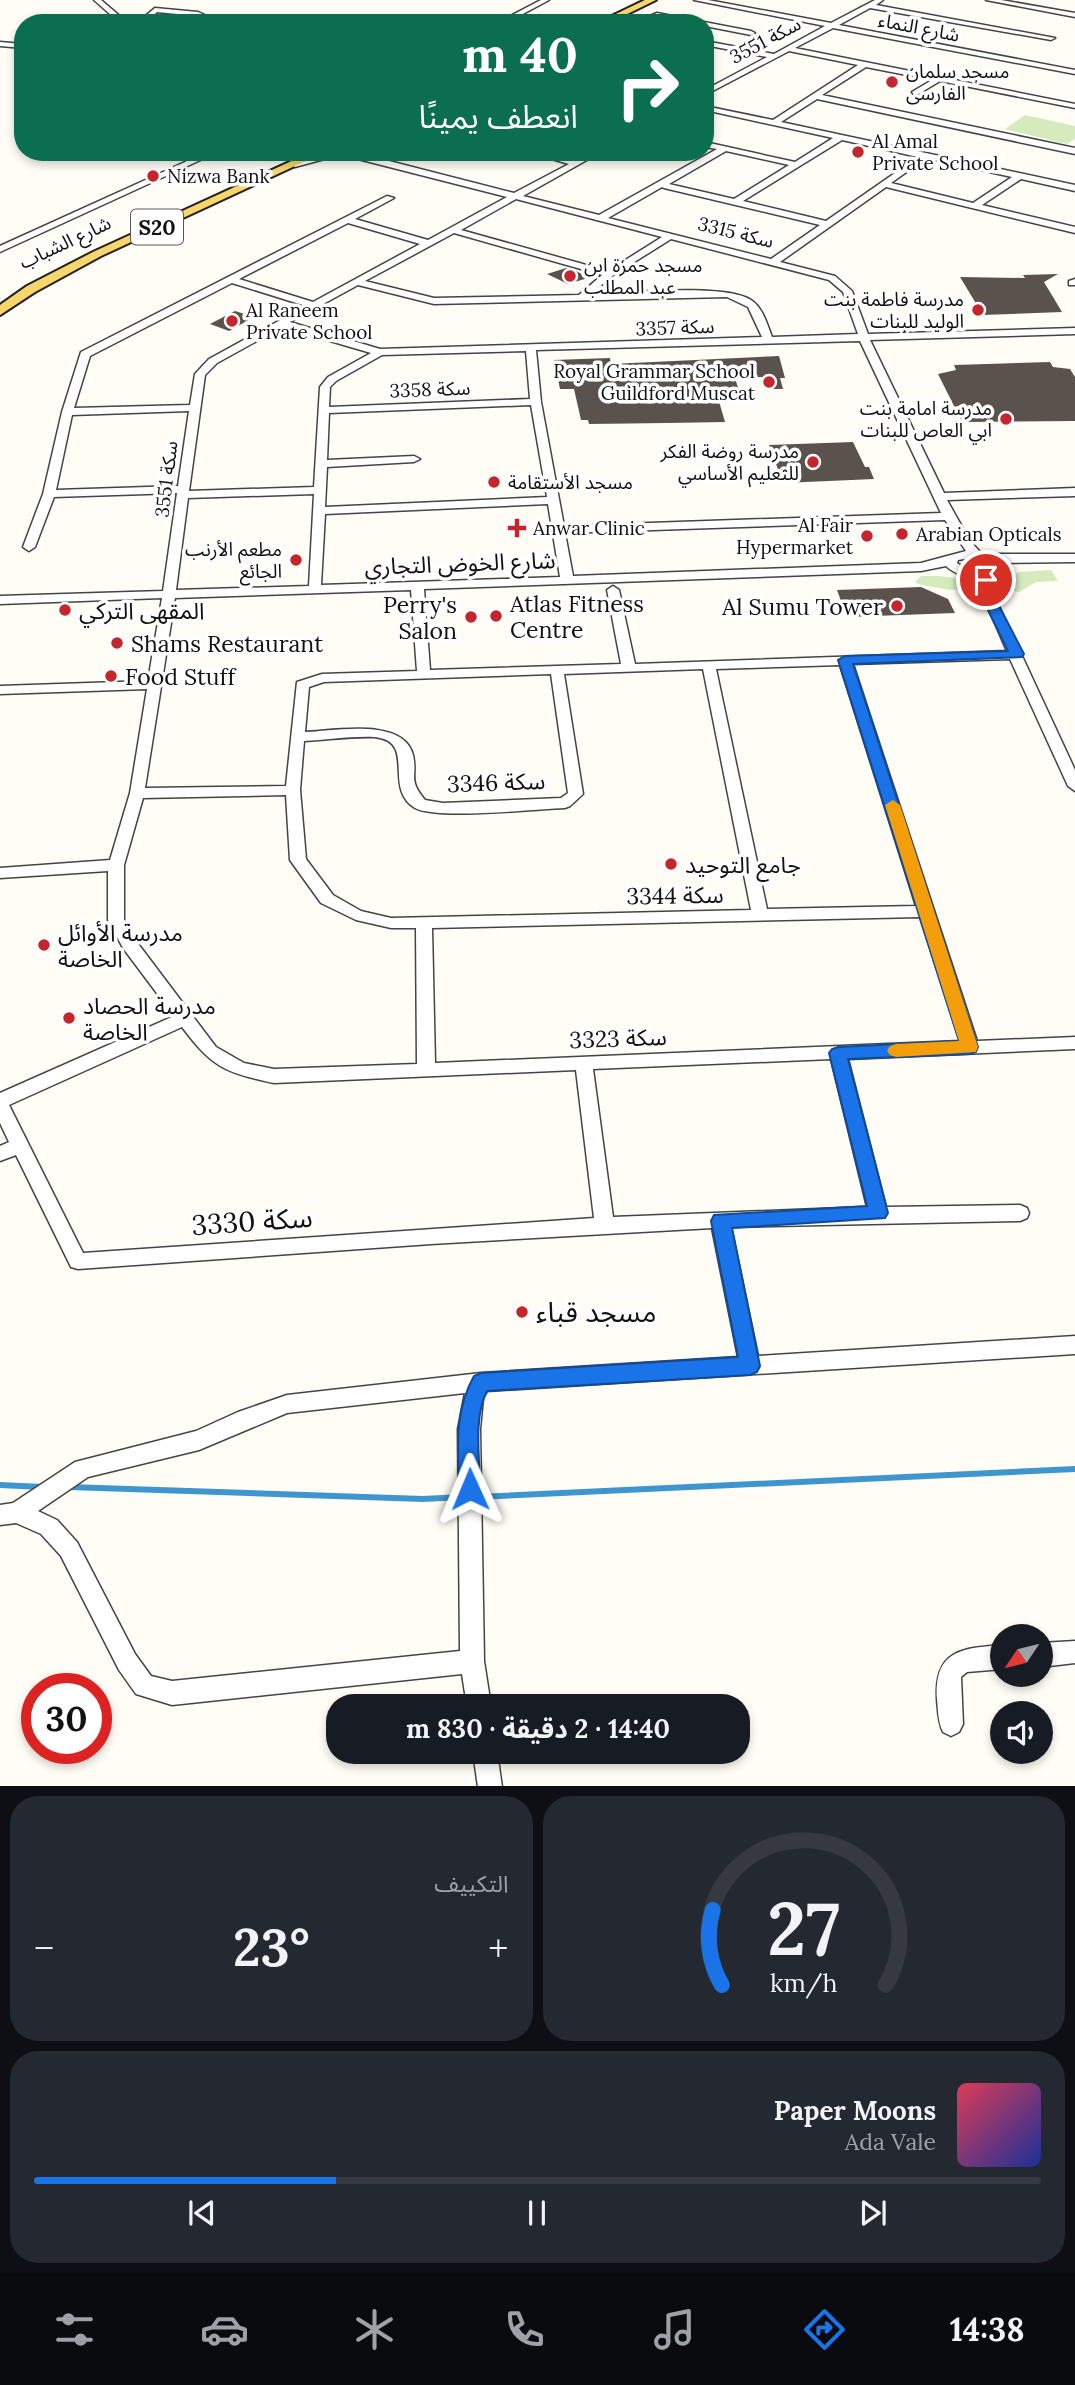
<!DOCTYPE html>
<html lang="ar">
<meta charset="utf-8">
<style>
:root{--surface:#171b24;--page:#242831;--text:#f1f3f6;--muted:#9ea1a6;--line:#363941;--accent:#1a73e8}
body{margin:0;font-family:Lora,"Noto Sans Arabic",serif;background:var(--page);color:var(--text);direction:rtl;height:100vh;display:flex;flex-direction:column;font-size:26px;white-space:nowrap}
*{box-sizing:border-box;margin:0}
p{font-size:23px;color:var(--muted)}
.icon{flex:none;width:38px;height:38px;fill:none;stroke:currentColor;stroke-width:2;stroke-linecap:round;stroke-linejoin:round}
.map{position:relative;height:1786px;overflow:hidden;direction:ltr}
.panel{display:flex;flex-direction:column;gap:10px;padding:10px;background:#0d0f14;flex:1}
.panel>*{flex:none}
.guide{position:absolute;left:14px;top:14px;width:700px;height:147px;border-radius:28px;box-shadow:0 4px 10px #0003;direction:rtl;background:#0b6e4f;color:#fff;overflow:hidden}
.needle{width:46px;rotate:235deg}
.controls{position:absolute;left:990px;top:1624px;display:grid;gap:14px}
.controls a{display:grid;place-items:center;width:63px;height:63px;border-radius:50%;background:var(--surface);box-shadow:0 4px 10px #0003;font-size:35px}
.speed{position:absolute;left:21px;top:1673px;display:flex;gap:14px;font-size:35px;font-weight:700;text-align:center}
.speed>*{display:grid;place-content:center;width:91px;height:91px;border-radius:50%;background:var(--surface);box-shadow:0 4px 10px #0003;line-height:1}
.speed .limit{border:10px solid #d22;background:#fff;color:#111}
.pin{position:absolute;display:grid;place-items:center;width:60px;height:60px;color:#fff;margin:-30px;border:4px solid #fff;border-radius:50%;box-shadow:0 2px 7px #0007}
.me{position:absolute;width:77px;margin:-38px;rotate:359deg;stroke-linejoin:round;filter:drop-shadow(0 0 5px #0008)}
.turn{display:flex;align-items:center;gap:24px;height:147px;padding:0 21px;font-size:32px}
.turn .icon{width:91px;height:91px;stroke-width:2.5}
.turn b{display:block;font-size:49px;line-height:60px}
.big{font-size:52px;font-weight:700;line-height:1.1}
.panel .card{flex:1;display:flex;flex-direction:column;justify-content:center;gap:10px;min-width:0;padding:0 24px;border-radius:28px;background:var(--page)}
.panel .dial{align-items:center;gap:0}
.dial svg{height:182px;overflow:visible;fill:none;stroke:var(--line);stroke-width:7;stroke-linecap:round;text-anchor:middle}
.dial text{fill:var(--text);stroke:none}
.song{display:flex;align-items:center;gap:21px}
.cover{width:84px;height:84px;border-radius:10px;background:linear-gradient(135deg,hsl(350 70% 55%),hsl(230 70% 35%))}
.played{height:7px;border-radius:4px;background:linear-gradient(90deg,var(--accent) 30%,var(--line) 30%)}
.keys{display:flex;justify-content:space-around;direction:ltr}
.heat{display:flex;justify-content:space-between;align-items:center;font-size:38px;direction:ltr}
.panel .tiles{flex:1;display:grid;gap:10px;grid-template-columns:1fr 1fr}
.card:last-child{grid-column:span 2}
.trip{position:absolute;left:326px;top:1694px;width:424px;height:70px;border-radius:28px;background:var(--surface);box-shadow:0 4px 10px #0003;font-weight:700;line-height:70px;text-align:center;direction:rtl}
.tabs{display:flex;height:112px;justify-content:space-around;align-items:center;background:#090b0e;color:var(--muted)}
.tabs .icon{width:49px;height:49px}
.tabs .on{color:var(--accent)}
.tabs b{font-size:32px;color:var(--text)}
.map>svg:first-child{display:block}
.green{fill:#d5ebbd}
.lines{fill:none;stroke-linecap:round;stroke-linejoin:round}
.stream{stroke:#3f96cf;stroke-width:6}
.building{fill:#5a524d}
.minor-casing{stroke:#444;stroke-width:3}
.major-casing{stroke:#222;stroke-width:4}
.minor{fill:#fff;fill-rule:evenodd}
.major{fill:#f9d66b;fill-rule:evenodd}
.route{fill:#1a73e8;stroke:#114b97;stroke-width:2}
.slow{fill:#f59e0b}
.poi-dot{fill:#c4262e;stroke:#fff;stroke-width:2.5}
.labels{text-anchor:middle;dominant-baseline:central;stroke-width:7;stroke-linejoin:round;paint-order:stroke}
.far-street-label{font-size:19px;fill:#111;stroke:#fff}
.far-poi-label{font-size:19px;fill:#111;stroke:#fff;text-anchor:start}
.shield{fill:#fff;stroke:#585858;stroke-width:2}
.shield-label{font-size:21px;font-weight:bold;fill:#111}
.street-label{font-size:23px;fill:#111;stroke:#fff}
.poi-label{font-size:23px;fill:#111;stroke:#fff;text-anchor:start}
.near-street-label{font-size:28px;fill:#111;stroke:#fff}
.near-poi-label{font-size:28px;fill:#111;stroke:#fff;text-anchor:start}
</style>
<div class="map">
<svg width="1075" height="1787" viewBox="0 0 1075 1787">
<rect width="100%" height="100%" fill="#fffdf5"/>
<g class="green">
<path d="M1025 115 1075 126V139L1067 144 1005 129Z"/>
<path d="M1051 570 1058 581 1036 582 1019 592 999 589 1003 581 1019 572Z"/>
<path d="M921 576C936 576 963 574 969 589L949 590 918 584 915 582Z"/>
</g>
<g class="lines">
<g class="stream">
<path d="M0 1485 43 1487"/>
<path d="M69 1487 423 1499 462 1497"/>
<path d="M478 1497 1075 1469"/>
</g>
</g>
<g class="building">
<path d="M566 268 573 269 588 278 568 284 547 274Z"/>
<path d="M1058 274 1044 282 1062 312 983 315 960 277 1025 278 1023 275Z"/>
<path d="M235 311 254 317 229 331 210 324Z"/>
<path d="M779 356 785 378H780L783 389H767L764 377 735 378 739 391H716L725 422 667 423 589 424 588 420H581L574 389H560L554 360 610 358 611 364Z"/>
<path d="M1050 362 1053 367 1070 369 1075 377V421L962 422 938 374 956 370 954 365Z"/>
<path d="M853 442 865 467H869L874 479 783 483 769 445Z"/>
<path d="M921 587 948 599 955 613 847 617 837 590Z"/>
</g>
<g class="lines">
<g class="minor-casing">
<g id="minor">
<path d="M94 0H101L128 23H120Z"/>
<path d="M541 0H549L506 23H497Z"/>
<path d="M694 0H708L831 23 875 0H883L876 5 1055 38 1051 40 870 8 839 25 1075 70V74L833 28 795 48 1075 104V108L940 81 915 96 912 92 932 80 866 67 822 95 1075 148V154L817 99 781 122 1075 185V191L1021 179 982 205 1075 227V233L886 187 780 262 835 276 852 291 868 334 1075 328V334L870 340 944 493 1075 488V496L947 500 970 541 982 554H1075V562L996 563 999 569 997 572 979 579 996 600 1075 770V791L1068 786 1010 659 853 664 977 1041 1075 1037V1049L848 1059 886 1207 1020 1205 1027 1208 1029 1213 1027 1218 1020 1221 731 1227 758 1356 1075 1336V1354L487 1391 483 1398 480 1429 484 1661 491 1706H467L462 1674 172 1705 136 1694 119 1670 61 1556 41 1534 16 1523 0 1525V1505L13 1503 75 1462 196 1431 238 1412 287 1395 481 1373 738 1357 712 1228 431 1244 78 1269 71 1267 16 1155 0 1161V1146L9 1142 0 1123V1093L174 1016 123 948 108 920V871L0 878V868L110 860 130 793 147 689 0 694V686L148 681 162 598 0 604V596L163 591 177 493 54 497 35 547 29 551 23 547 43 494 62 412 81 352 387 196 394 198 355 219 428 240 507 197 354 158 332 157 295 167 291 164 292 162 329 152H354L514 193 569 164 527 152H542L575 160 590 152H601L523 196 599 215 717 149 705 147V142L795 162 833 138 705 110V106L773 120 858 65 789 51 705 95V90L767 57 705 45V41L774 54 825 26ZM842 140 918 157 826 221 743 201ZM726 151 789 165 734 199 669 184ZM926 158 1012 177 973 203 891 183ZM662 187 664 188 820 225 771 259 608 218ZM516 199 662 237 608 271 461 230ZM348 223 420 244 313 302 239 279ZM454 233 602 275 579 295 434 298 365 281ZM671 239 829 280 843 292 858 334 772 337C767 324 763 308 751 300 726 283 625 293 591 294L612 276ZM232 283 306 306 209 359 195 374 190 405 74 408 90 356ZM358 285 434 304 727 297 748 307 762 337 380 349 290 322ZM282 327 371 353 328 377 320 387 314 487 189 491 205 375 217 363ZM860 341 941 513 564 526 541 402 536 350ZM526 351 530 399 329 407 330 387 336 381 382 355ZM531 405 547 497 325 507 327 467 414 462 420 459 414 456 327 460 329 413ZM189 411 178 486 56 490 72 415ZM314 494 309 586 176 590 188 498ZM548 504 560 577 321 585 325 514ZM945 520 966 551 921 563 573 576 565 533ZM970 558 983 561 986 568 971 572 957 563 958 560ZM946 566C952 572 958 573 965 578 985 591 997 630 1007 651L635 664 619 590 613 586 607 590 621 664 430 670 424 589 921 571ZM411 590 417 671 322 674 297 682 286 786 145 788 175 598ZM840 665 916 906 767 909 716 669ZM703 669 751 910 391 918 361 911 333 895 306 859 300 790 304 741C327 740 351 736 374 737 418 741 382 788 415 808 437 820 536 809 565 808L570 806 583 794 564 674ZM551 674 568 793 561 798 443 803 425 800C407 778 418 778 413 755 404 717 333 731 305 732L309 687 324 682ZM286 795 290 860 321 903 356 920 391 928H416L417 1064 274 1069 244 1063 216 1047 136 941 124 920V865L143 798ZM920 917 960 1041 435 1063 432 928ZM182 1027C213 1068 224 1072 274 1083L576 1070 594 1218 83 1253 9 1105ZM831 1059 867 1207 613 1217 593 1069ZM465 1393 458 1429 460 1651 172 1681 151 1676 135 1654 77 1542 57 1520 38 1511 88 1477 199 1450 287 1413Z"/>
<path d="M986 0H1001L1075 13V17Z"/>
<path d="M155 8 198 12 218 21 212 23 197 16 157 12 145 23H137Z"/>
<path d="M657 13 751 31 755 33 751 35 705 26V23C690 23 675 18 660 18 651 17 642 23 633 23Z"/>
<path d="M0 42 23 44V48L0 46Z"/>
<path d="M207 152H218L0 252V246Z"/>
<path d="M1075 279V285H1069V281Z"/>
<path d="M1075 1641V1663L1041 1667V1643Z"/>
<path d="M1003 1645V1669L967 1672 961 1677 963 1724 959 1732 951 1736 943 1732C938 1722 938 1711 937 1699 934 1650 962 1648 1003 1645Z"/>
<path d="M473 1752H497L502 1787H478Z"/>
</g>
</g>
<g class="major-casing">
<g id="major">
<path d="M645 0H656L609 23H597Z"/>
<path d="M311 152H325L101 256 35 292 0 315V305L27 286 93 252Z"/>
</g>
</g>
<use href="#minor" class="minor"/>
<use href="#major" class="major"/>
</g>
<path class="route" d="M986 576 992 580 996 600 1024 654 1022 657 853 664 978 1047 976 1052 970 1054 848 1059 888 1213 885 1218 732 1228 760 1366 757 1372 750 1375 487 1391C473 1418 480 1459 480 1489L477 1496 470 1499 462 1496 459 1489C458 1449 454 1411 474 1376L481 1373 738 1357 711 1221 714 1215 867 1206 829 1053 832 1049 838 1047 959 1041 838 660 845 656 1008 651 983 600 980 580Z"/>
<path class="slow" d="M893 800 900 805 978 1047 976 1052 896 1057 890 1055 887 1051 890 1046 896 1044 959 1041 885 805Z"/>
<g class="poi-dot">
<circle cx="892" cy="82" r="7"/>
<circle cx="858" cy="152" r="7"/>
<circle cx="153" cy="176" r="7"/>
<circle cx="570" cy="276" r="7"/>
<circle cx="978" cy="310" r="7"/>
<circle cx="232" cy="321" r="7"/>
<circle cx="769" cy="382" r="7"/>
<circle cx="1006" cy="419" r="7"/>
<circle cx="813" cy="462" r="7"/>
<circle cx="494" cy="482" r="7"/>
<path d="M513.5 517.5h7v7h7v7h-7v7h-7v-7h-7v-7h7z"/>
<circle cx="902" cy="534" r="7"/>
<circle cx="867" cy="536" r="7"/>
<circle cx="296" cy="560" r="7"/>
<circle cx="897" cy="606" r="7"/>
<circle cx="65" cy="610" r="7"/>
<circle cx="496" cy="616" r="7"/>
<circle cx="471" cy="617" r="7"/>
<circle cx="117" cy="643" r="7"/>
<circle cx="111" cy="676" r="7"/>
<circle cx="671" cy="864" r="7"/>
<circle cx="44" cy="945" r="7"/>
<circle cx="69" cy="1018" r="7"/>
<circle cx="522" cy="1312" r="7"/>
</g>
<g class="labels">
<g class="far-street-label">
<text transform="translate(919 27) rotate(11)">شارع النماء</text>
<text transform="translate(765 40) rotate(-28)">سكة 3551</text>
<text transform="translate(736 232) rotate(14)">سكة 3315</text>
<text transform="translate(65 242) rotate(-25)">شارع الشباب</text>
<text transform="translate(675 327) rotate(-2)">سكة 3357</text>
<text transform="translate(430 389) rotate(-2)">سكة 3358</text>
<text transform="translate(166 479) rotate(-83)">سكة 3551</text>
</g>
<g class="far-poi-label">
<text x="906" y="71">مسجد سلمان<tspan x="906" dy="22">الفارسى</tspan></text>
<text x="872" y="141">Al Amal<tspan x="872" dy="22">Private School</tspan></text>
<text x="167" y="176">Nizwa Bank</text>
<text x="584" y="265">مسجد حمزة ابن<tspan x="584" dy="22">عبد المطلب</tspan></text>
<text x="964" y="299" text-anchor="end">مدرسة فاطمة بنت<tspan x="964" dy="22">الوليد للبنات</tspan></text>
<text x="246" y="310">Al Raneem<tspan x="246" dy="22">Private School</tspan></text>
<text x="755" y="371" text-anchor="end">Royal Grammar School<tspan x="755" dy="22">Guildford Muscat</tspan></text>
<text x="992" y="408" text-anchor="end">مدرسة امامة بنت<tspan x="992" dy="22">ابي العاص للبنات</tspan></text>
<text x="799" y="451" text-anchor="end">مدرسة روضة الفكر<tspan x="799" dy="22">للتعليم الأساسي</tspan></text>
<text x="508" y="482">مسجد الأستقامة</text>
<text x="853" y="525" text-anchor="end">Al Fair<tspan x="853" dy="22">Hypermarket</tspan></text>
<text x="533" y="528">Anwar Clinic</text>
<text x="916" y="534">Arabian Opticals</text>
<text x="282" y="549" text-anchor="end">مطعم الأرنب<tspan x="282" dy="22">الجائع</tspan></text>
</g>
<rect class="shield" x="131" y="209.5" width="52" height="35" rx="5"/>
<g class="shield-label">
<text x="157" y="227">S20</text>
</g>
<g class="street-label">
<text transform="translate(460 563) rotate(-2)">شارع الخوض التجاري</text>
<text transform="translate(496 782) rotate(-2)">سكة 3346</text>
<text transform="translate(675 895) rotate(-1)">سكة 3344</text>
<text transform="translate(618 1038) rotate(-2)">سكة 3323</text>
</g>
<g class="poi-label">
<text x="510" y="603">Atlas Fitness<tspan x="510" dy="26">Centre</tspan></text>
<text x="457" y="604" text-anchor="end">Perry's<tspan x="457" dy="26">Salon</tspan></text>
<text x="883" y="606" text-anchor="end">Al Sumu Tower</text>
<text x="79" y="610">المقهى التركي</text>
<text x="131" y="643">Shams Restaurant</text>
<text x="125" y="676">Food Stuff</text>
<text x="685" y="864">جامع التوحيد</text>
<text x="58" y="932">مدرسة الأوائل<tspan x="58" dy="26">الخاصة</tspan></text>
<text x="83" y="1005">مدرسة الحصاد<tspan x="83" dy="26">الخاصة</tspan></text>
</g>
<g class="near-street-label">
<text transform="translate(252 1221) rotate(-4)">سكة 3330</text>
</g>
<g class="near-poi-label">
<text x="536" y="1312">مسجد قباء</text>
</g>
</g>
</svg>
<div class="controls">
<a><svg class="needle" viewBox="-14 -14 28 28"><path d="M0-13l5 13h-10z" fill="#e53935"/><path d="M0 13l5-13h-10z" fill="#9ea1a6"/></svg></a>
<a><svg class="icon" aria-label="sound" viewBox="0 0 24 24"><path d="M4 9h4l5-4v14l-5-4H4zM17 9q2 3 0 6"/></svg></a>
</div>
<div class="speed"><div class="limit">30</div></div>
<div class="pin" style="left:986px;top:580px;background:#d93025"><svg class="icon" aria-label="arrive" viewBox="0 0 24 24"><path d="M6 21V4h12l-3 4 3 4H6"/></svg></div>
<svg class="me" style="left:470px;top:1489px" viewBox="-20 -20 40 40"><path d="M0-17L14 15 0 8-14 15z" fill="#1a73e8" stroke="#fff" stroke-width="4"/></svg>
<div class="trip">14:40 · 2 دقيقة · 830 m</div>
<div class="guide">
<div class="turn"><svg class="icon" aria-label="right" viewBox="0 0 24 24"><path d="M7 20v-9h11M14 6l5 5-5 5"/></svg><div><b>40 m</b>انعطف يمينًا</div></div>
</div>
</div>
<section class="panel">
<div class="tiles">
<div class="card dial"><svg viewBox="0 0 100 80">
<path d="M14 69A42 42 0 1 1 86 69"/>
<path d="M14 69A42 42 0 0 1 10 36" stroke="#1a73e8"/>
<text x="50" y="56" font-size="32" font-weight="700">27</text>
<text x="50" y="72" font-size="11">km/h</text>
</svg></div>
<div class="card"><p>التكييف</p>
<div class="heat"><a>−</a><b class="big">23°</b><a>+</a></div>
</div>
<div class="card">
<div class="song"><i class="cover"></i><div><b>Paper Moons</b><p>Ada Vale</p></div></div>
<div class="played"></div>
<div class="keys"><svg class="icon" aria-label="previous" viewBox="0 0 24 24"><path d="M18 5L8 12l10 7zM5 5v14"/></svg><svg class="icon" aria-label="pause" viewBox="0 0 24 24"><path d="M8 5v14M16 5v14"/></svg><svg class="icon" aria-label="next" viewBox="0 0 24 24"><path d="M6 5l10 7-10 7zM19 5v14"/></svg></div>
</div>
</div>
</section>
<nav class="tabs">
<b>14:38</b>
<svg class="icon on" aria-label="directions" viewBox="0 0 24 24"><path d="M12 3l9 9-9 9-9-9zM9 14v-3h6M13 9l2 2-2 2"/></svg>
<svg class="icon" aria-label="music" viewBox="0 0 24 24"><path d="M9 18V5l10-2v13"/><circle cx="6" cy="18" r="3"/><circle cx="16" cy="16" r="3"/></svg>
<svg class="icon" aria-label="phone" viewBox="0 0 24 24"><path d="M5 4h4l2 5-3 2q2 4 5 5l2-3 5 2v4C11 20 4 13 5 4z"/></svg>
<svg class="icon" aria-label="climate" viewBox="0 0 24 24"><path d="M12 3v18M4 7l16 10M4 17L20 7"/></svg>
<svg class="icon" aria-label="car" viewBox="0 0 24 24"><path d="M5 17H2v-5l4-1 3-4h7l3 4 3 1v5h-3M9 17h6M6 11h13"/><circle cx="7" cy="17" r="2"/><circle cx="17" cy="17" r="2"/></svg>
<svg class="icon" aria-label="filters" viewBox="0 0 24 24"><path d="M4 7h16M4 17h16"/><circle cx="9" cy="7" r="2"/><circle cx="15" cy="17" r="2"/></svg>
</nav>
